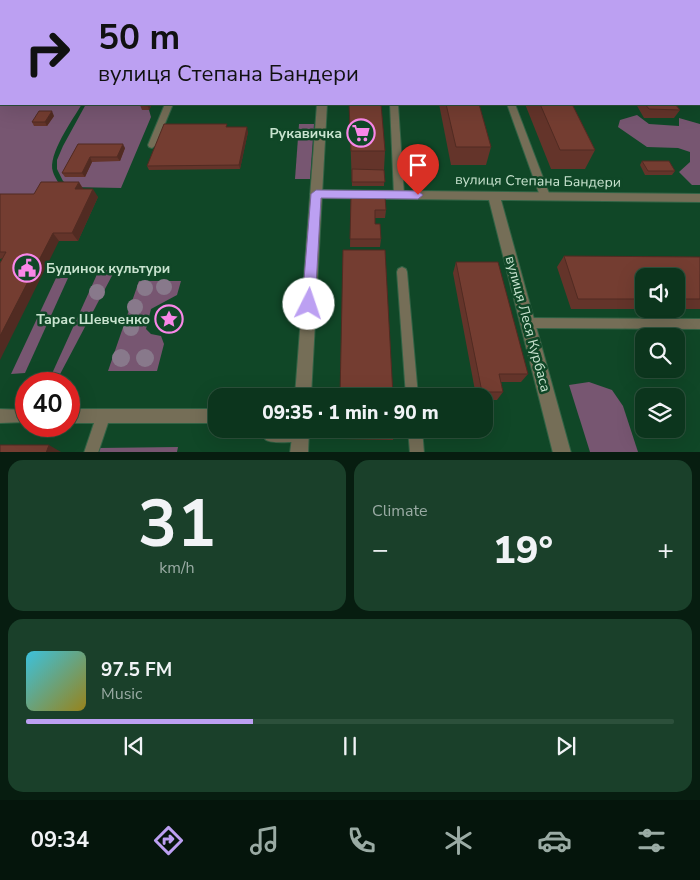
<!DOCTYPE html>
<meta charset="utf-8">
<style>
:root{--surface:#0c351d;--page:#1a402a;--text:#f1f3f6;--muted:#9aaba4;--line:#2c503b;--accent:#bca0f2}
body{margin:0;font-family:"Nunito Sans",sans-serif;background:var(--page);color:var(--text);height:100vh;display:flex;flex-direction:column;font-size:19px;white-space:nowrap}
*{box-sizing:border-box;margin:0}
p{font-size:16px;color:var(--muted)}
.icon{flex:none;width:28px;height:28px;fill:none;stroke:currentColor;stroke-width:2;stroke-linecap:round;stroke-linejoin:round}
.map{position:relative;height:452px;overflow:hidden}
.drawer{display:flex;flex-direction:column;gap:8px;padding:8px;background:#071d10;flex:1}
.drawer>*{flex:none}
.hud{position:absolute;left:0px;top:0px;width:700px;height:105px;box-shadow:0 5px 20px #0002,0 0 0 1px var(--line);background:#bca0f2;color:#111;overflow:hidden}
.fabs{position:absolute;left:635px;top:268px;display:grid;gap:10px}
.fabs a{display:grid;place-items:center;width:50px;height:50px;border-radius:10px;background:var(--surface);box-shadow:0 5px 20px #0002,0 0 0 1px var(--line);font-size:25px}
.speed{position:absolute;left:15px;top:372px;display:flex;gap:10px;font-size:25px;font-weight:700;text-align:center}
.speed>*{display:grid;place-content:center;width:65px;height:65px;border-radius:50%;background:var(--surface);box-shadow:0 5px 20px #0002,0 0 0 1px var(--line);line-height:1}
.speed .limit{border:8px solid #d22;background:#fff;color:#111}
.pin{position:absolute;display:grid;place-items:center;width:42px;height:42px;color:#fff;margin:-51px -21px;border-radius:50% 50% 50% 0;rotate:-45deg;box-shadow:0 0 5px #0007}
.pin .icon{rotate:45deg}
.me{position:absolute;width:55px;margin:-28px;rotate:4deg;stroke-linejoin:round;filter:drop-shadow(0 0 4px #0008)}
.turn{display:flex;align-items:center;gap:18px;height:105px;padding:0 15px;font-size:22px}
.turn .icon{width:65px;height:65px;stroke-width:2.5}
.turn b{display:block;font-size:35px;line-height:42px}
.big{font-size:38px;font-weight:800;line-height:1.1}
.drawer .widget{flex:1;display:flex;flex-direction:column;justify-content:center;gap:8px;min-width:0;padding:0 18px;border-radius:15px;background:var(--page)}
.drawer .dial{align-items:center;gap:0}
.dial b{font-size:65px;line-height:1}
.song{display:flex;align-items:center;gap:15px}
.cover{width:60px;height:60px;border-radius:8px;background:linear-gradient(135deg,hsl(190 70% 55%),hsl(50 70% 35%))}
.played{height:5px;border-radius:2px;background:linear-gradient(90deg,var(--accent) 35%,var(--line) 35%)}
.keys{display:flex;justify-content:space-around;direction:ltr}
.heat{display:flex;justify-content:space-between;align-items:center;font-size:28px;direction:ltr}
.drawer .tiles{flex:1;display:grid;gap:8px;grid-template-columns:1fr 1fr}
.widget:last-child{grid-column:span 2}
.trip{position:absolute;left:208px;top:388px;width:285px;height:50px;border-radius:15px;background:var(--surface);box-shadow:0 5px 20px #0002,0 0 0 1px var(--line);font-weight:800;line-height:50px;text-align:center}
.menu{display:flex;height:80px;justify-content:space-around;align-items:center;background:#05150c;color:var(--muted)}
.menu .icon{width:35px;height:35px}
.menu .selected{color:var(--accent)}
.menu b{font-size:22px;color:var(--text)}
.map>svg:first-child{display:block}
.green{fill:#775671}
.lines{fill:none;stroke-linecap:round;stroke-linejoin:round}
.service-casing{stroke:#316345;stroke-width:2}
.minor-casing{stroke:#316345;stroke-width:2}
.tertiary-casing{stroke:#316345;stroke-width:2}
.service{fill:#756e57;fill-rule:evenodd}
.minor{fill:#756e57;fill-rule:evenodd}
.tertiary{fill:#756e57;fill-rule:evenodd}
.tree{fill:#88798b}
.wall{fill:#64342a;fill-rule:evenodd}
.shaded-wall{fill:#512b22}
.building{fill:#743d31;stroke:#512b22}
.route{fill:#bca0f2;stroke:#7a689d}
.labels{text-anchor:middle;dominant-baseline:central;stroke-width:5;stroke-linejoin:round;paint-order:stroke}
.poi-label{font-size:14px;font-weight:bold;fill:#c8e3cf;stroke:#104727;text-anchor:end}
.street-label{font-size:14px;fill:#c8e3cf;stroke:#104727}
</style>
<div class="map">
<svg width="700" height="453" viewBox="0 0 700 453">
<rect width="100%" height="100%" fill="#104727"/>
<g class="green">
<path d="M0 86 1 104H82C73 119 47 155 53 172 54 175 56 179 58 182L40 202H0Z"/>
<path d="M86 104H152H145L142 109 149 110 151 117 121 188 71 187 63 181 57 169V160L63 146Z"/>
<path d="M637 115 649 124 679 126V118L700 124V185H692L679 172 690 162V152L678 148 647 147 618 127 620 120Z"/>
<path d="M299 124H314L310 179H295Z"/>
<path d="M99 270H115L58 378H50Z"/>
<path d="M56 278H68L25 373 11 374Z"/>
<path d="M139 281H181L177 295 151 309 146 329 151 334 161 336 164 344 157 371H108Z"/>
<path d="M589 382 612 390 623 406 638 452H590L569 385Z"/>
<path d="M178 447 177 452 97 453 98 448Z"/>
</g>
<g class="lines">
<g class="service-casing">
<g id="service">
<path d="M110 0H116L117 1H111Z"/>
<rect x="490" y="0" width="6" height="1"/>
<path d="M579 0H585L586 1H580Z"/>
<path d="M165 104H173L156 145 152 148 149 147 148 145Z"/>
<path d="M390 104H398L404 195 399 198 394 195Z"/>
<path d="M507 104H515L550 196 548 198 545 199 540 196Z"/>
<path d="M402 267 406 269 407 272 418 396H406L397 272 398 269Z"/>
<path d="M528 318 700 319V329L528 328 524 327 522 323 524 319Z"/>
<path d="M0 409 26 410V422L0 423Z"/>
<path d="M69 409H216V423H108L98 453H84L94 423H69Z"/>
<path d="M259 429H301L305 430 307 435 305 440C298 442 272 444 266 440 263 437 261 433 259 429Z"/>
<path d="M408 429H422L424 453H410Z"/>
</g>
</g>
<g class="minor-casing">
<g id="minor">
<rect x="0" y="80" width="1" height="6"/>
<path d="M316 190 700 194V202L501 200 571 453H553L489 200 316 198 310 194Z"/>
</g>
</g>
<g class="tertiary-casing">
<g id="tertiary">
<path d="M277 0H286L287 1H278Z"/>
<path d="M317 104H327L311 396H295Z"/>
<path d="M293 429H309L308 453H290Z"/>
</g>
</g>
<use href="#service" class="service"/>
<use href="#minor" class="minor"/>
<use href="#tertiary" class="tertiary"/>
</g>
<g class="tree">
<circle cx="164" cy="287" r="8"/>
<circle cx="145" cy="288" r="8"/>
<circle cx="97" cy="292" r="8"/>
<circle cx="135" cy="307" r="8"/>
<circle cx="131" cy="328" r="8"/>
<circle cx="121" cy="358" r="9"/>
<circle cx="145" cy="358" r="9"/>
</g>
<g class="wall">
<path d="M515 0H551L552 1H515Z"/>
<path d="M699 87H700V106H677L680 110 674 118H644L636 104H699Z"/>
<path d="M152 104 149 110H142L140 105Z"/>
<path d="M349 104H381L385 151 384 170V186H352Z"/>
<path d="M439 104H479L491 147 486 165H451Z"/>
<path d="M525 104H572L595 150 585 169H551Z"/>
<path d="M54 116 47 126H34L32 122Z"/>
<path d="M228 127 248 132 240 169 149 170 147 166Z"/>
<path d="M78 144 125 148 120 161 92 162 85 177H65L62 173Z"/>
<path d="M642 161 675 171 672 175H645L640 165Z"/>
<path d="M84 189 98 197 78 241H59L0 259V194H34Z"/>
<path d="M351 197 386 210 385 218H375V224L381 239 380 247H350Z"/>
<path d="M564 256 700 257V309H571L557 267ZM644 276H676V309H644Z"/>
<path d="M456 262 528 374 521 382H501L503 392 497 400H484V396H476L453 273Z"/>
<path d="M340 429 395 431 393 440 340 439Z"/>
</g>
<g class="shaded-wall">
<path d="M132 0H167L162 1H133Z"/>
<path d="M182 0H197L192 1H177Z"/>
<path d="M0 13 1 17V23H0Z"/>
<path d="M0 49H1V58L0 59Z"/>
<path d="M148 104H152L149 110 148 106Z"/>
<path d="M52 111 54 116 47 126 45 122Z"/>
<path d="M247 127 248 132 240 169 239 165Z"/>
<path d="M123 144 125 148 120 161 117 157Z"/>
<path d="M90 157 92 162 85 177 82 173Z"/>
<path d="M79 182 84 190 75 189Z"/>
<path d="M93 189 98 197 78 241 72 233Z"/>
<path d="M53 233 59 241 0 360V336Z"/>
<path d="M49 445 61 452V453H46Z"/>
</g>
<g class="building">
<path d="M151 0H182L177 1H146Z"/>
<rect x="404" y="0" width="45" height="1"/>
<path d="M527 0H551L552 1H528Z"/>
<rect x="0" y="34" width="1" height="15"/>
<rect x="699" y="87" width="1" height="11"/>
<path d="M141 104H148V106L140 105Z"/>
<path d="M349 104H381L385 151H351Z"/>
<path d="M446 104H479L491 147H456Z"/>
<path d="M540 104H572L595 150H560Z"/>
<path d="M645 104H675L680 110 649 109Z"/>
<path d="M39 111H52L45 122H32Z"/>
<path d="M164 124H227L226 127H247L239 165 147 166Z"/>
<path d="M78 144H123L117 157H90L82 173H62Z"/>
<path d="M642 161H669L675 171H648Z"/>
<path d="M352 169 384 170 385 182H352Z"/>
<path d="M41 182H79L75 189H93L72 233H53L0 336V263L6 252H0V194H34Z"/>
<path d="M351 197H385L386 210H375V224H380L381 239H350Z"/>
<path d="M343 250H385L393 396H340Z"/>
<path d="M564 256 700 257V299H676V276H644V299H578Z"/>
<path d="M456 262H498L528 374H499L503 392H482Z"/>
<rect x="340" y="429" width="55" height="2"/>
<path d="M0 445H49L46 453H0Z"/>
</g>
<path class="route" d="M316 190 418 191 423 195 418 199 321 198 315 304 313 308 309 310 304 308 302 304 311 194Z"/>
<defs>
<g id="supermarket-ring" transform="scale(1.4375)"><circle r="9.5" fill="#104727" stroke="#f987e8" stroke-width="1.5"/><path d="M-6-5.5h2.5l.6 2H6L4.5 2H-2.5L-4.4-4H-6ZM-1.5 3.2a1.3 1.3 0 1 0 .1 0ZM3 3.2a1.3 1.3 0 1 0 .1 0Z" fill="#f987e8"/></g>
<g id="civic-ring" transform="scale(1.4375)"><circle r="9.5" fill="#104727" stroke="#f987e8" stroke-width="1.5"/><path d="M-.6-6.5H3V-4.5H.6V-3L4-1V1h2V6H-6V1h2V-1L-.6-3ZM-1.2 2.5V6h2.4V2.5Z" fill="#f987e8"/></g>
<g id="sight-ring" transform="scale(1.4375)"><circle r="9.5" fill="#104727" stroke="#f987e8" stroke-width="1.5"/><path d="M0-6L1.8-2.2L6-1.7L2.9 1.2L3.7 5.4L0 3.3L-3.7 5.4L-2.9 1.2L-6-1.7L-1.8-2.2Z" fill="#f987e8"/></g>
</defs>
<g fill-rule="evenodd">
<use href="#supermarket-ring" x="361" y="133"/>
<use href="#civic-ring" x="27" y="268"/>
<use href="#sight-ring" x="169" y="319"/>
</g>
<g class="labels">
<g class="poi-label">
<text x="342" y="133">Рукавичка</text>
<text x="46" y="268" text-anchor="start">Будинок культури</text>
<text x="150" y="319">Тарас Шевченко</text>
</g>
<g class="street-label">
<text transform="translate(538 181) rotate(1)">вулиця Степана Бандери</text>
<text transform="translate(528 324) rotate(75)">вулиця Леся Курбаса</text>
</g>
</g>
</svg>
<div class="fabs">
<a><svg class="icon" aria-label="sound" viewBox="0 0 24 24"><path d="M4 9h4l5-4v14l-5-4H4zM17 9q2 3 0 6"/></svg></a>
<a><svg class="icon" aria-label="search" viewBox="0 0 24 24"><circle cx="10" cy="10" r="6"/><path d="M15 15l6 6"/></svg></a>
<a><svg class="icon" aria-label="layers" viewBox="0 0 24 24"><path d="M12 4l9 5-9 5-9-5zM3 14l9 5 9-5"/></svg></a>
</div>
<div class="speed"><div class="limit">40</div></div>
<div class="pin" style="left:418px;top:195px;background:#d93025"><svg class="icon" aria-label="arrive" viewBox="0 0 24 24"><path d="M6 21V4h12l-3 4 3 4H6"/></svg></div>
<svg class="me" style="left:309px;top:304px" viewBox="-20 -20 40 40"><circle r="19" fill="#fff"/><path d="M0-13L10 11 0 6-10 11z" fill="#bca0f2"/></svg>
<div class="trip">09:35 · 1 min · 90 m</div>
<div class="hud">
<div class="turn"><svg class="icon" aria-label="right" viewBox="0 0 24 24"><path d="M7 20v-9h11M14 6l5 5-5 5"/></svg><div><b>50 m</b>вулиця Степана Бандери</div></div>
</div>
</div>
<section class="drawer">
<div class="tiles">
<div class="widget dial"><b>31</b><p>km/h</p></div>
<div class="widget"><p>Climate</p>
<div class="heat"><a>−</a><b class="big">19°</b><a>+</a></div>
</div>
<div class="widget">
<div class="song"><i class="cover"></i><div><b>97.5 FM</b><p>Music</p></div></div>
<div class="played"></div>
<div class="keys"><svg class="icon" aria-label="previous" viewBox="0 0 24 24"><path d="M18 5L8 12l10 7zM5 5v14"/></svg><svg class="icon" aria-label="pause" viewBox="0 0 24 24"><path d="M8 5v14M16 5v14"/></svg><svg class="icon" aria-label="next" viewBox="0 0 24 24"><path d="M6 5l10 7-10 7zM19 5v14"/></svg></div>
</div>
</div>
</section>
<nav class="menu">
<b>09:34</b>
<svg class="icon selected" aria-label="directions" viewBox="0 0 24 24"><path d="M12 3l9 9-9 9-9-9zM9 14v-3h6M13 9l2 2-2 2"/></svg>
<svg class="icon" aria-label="music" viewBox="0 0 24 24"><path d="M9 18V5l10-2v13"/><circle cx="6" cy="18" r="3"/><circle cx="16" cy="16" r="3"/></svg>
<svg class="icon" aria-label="phone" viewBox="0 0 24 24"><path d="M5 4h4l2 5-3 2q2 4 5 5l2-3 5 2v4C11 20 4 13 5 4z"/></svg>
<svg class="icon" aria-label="climate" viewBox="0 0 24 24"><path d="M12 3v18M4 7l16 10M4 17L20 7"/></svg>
<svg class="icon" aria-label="car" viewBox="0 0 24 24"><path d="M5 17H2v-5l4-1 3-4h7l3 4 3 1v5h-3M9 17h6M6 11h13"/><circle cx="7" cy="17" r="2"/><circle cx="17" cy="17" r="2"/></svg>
<svg class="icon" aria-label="filters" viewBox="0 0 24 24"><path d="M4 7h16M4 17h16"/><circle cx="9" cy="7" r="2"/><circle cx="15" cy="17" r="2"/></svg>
</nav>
